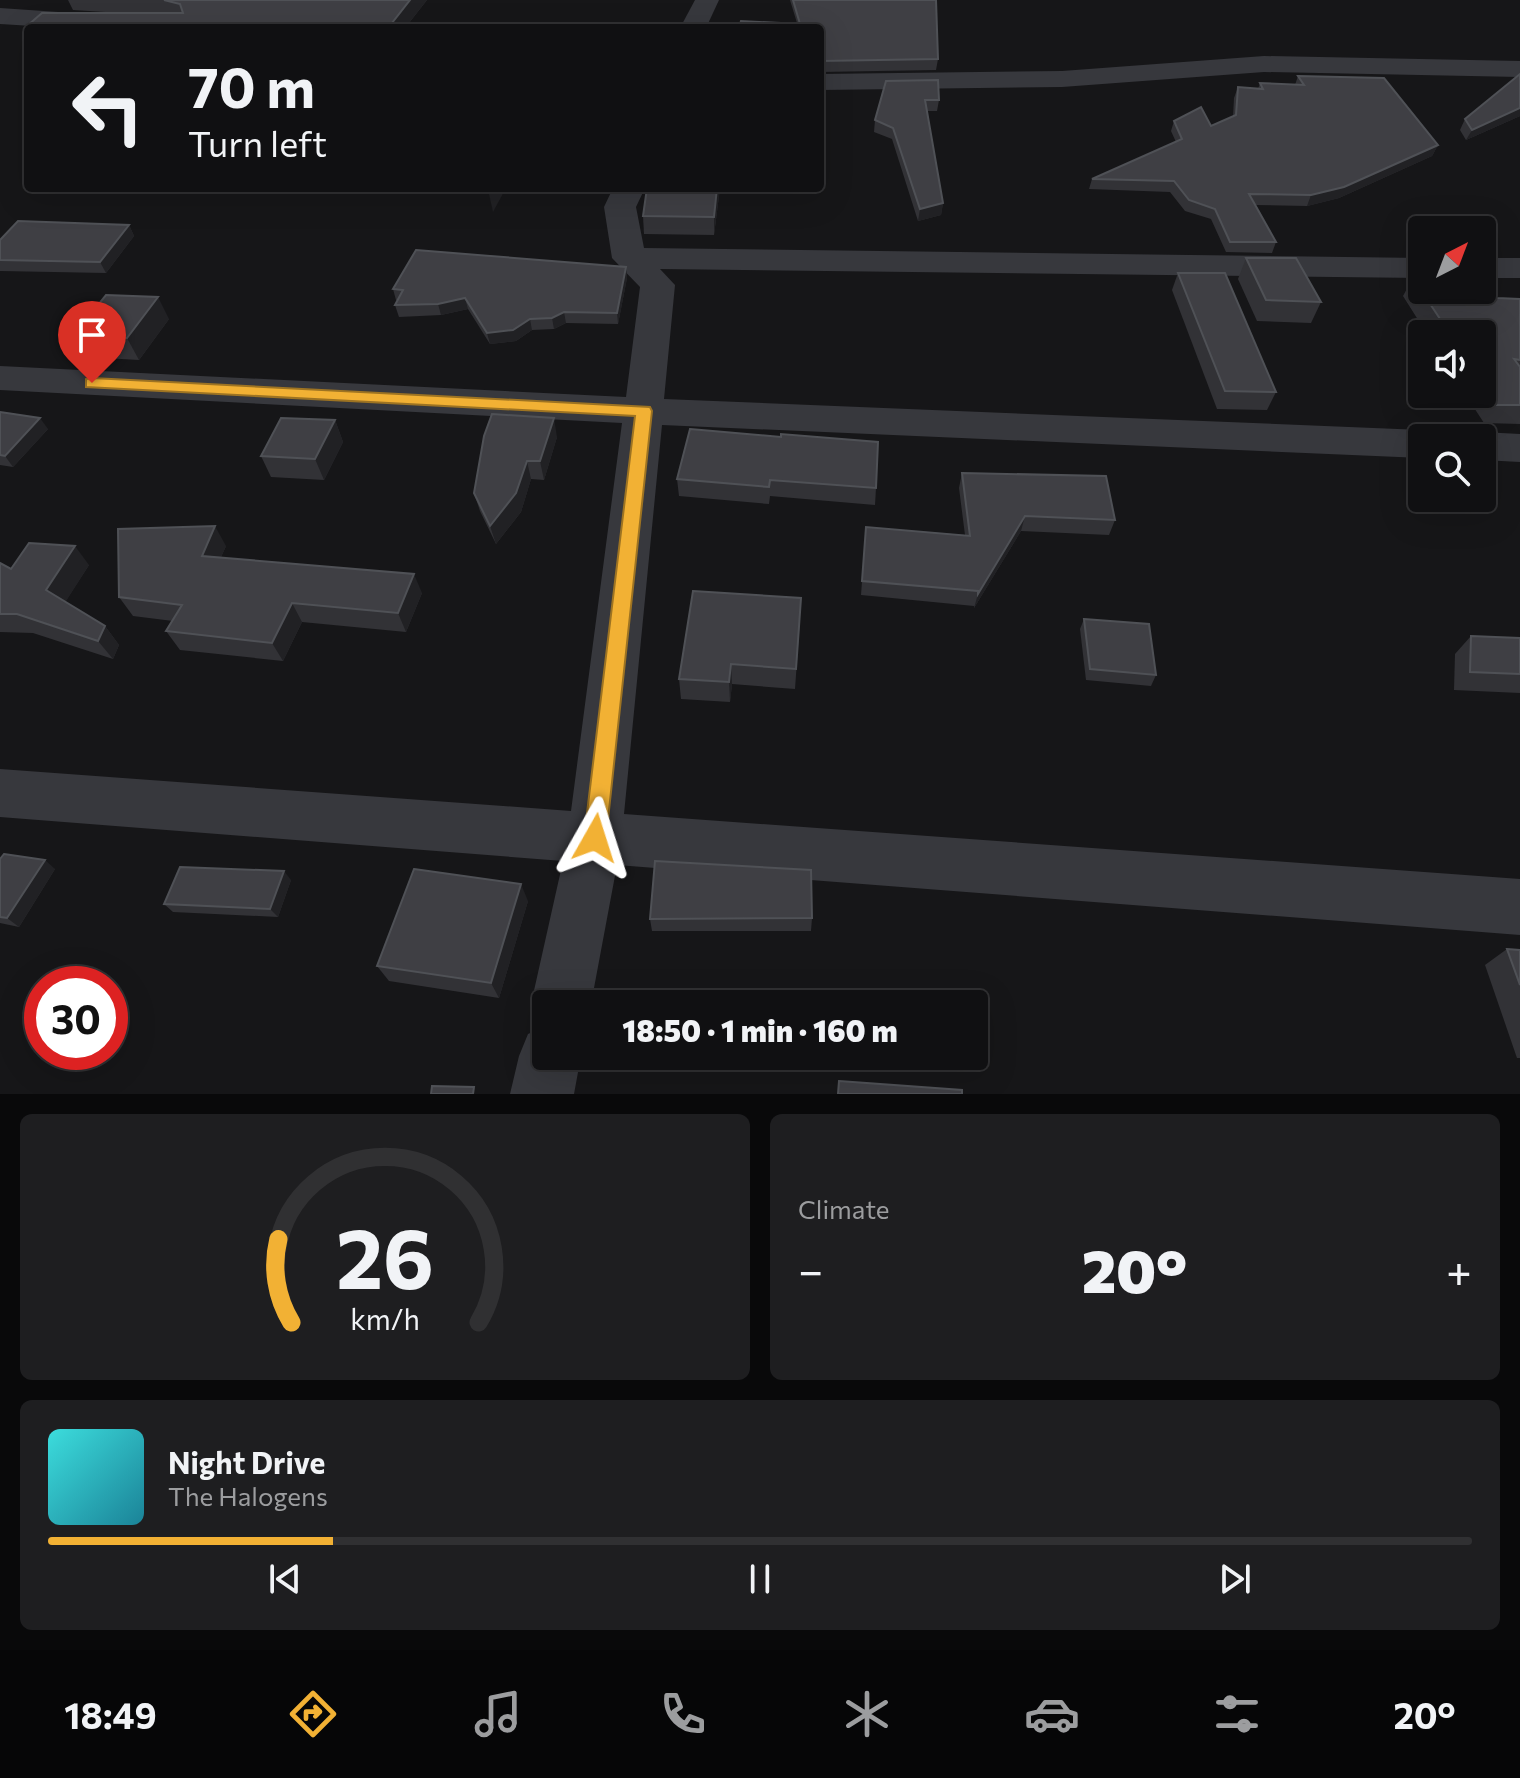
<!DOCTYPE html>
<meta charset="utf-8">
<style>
:root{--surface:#101012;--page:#1e1e20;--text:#f1f3f6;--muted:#9c9d9f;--line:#303032;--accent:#f2b134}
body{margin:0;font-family:Commissioner,sans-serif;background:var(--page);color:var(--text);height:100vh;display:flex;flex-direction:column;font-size:30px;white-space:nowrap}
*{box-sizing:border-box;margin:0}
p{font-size:26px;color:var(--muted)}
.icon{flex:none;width:44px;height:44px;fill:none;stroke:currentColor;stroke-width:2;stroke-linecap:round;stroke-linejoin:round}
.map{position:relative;height:1094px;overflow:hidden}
.panel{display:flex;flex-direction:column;gap:20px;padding:20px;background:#09090a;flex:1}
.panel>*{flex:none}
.guide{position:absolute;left:24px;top:24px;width:800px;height:168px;border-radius:8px;box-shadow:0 8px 32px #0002,0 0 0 2px var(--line);background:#101012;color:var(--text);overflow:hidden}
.needle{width:52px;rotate:42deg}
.buttons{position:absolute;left:1408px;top:216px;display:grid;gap:16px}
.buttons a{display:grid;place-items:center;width:88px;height:88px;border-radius:8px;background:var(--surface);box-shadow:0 8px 32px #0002,0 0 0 2px var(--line);font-size:40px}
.speed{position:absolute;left:24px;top:966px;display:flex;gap:16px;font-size:40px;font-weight:700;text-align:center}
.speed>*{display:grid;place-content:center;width:104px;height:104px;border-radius:50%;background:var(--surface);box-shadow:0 8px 32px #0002,0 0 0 2px var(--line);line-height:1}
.speed .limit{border:12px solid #d22;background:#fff;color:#111}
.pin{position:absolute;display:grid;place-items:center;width:68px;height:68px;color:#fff;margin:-82px -34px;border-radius:50% 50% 50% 0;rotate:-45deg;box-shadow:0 0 8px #0007}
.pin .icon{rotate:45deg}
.me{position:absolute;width:88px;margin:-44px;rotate:6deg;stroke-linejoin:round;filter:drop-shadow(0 0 6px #0008)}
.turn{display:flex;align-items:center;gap:28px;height:168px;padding:0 32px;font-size:36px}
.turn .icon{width:104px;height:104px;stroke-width:2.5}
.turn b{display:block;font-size:56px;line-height:68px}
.big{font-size:60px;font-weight:800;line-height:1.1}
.panel .widget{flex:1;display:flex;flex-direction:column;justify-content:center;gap:12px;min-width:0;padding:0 28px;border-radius:12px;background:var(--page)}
.panel .dial{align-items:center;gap:0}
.dial svg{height:208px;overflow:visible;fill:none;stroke:var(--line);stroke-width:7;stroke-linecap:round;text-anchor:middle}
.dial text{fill:var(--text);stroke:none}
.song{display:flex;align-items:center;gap:24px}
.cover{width:96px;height:96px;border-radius:12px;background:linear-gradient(135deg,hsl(180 70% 55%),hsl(190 70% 35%))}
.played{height:8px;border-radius:4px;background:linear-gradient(90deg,var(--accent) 20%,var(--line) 20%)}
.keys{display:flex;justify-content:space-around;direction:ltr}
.heat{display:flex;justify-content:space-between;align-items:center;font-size:44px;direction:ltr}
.panel .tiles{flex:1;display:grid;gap:20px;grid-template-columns:1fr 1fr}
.widget:last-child{grid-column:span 2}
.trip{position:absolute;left:532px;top:990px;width:456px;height:80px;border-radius:8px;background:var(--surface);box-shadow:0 8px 32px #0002,0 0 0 2px var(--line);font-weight:800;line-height:80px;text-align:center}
.tab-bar{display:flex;height:128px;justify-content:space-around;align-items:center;background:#060607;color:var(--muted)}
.tab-bar .icon{width:56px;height:56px}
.tab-bar .current{color:var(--accent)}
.tab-bar b{font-size:36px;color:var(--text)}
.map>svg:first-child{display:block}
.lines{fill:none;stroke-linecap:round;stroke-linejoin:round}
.minor{fill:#37383d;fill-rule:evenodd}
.wall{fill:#323236}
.shaded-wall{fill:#212124}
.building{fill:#3f3f44;stroke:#4f5156;stroke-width:2}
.route{fill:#f2b134;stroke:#9d7322;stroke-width:2}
</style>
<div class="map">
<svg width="1520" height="1094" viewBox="0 0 1520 1094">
<rect width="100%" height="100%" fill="#161618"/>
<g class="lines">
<g class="minor">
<path d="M695 0H719L706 28H680Z"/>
<path d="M0 8 175 20 184 23 188 28H65L0 24Z"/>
<path d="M1264 56 1520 61V77L1264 72 1062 87 820 90V74L1062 71Z"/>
<path d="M613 188H645L636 207 644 248 1422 258V278L660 269 675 285 664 399 1422 430 1436 434 1439 438H1422V458L662 425 624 814 1520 879V935L617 865 591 1004H546V1056H581L574 1094H510L519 1056 528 1034 544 1027 540 1025 531 1004 563 861 0 817V769L571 811 622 423 0 390V366L626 397 640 287 612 258 604 207Z"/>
<rect x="1482" y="258" width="38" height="20"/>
<path d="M1482 432 1520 434V462L1482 460V438H1467Z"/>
</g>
</g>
<g class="wall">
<path d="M68 0H427L405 28 28 29 27 26 121 13 73 10Z"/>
<path d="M790 0H936L938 59 936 70 820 72V28L797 23Z"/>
<path d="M1520 74V116L1466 140 1460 130 1465 119Z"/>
<path d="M1298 76 1438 145 1432 156 1339 198 1307 206 1255 205 1276 242 1272 253 1226 252 1211 219 1185 211 1170 192 1089 189 1092 179 1176 142 1171 131 1174 121 1211 126 1233 117 1234 98 1238 87 1258 89 1260 83 1295 85Z"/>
<path d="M886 81 939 100 937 111H927L943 203 941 215 918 221 892 139 874 132 875 120Z"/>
<path d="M720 188 714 235 644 234 643 216Z"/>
<path d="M129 225 134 236 106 273 0 271V240Z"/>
<path d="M1246 258 1321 302 1311 323 1257 321 1238 279Z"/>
<path d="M626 267 627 278 618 324 566 323 554 329 532 330 516 341 490 344 468 309 441 315 399 317 395 305 398 301 396 300 393 289Z"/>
<path d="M1178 273 1276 392 1267 410 1217 409 1172 290Z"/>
<path d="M1413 278 1497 298 1520 299V424L1484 423 1465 394H1482V334H1427L1403 296Z"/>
<path d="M169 319 139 360 86 357 73 336Z"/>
<path d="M0 412 48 429 13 467 0 465Z"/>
<path d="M335 420 343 442 324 480 271 477 261 456Z"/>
<path d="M690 429 876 488 875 505 770 496 769 504 679 496 677 479Z"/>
<path d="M557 437 544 480 531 479 521 512 496 544 480 511 474 493Z"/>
<path d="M962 473 1115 520 1109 535 1021 531 974 608V606L861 595 866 527 965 535 959 488Z"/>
<path d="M226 546 221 557 422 593 406 632 302 622 283 661 180 650 166 631 173 621 133 616 119 597Z"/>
<path d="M0 563 11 569 89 565 65 602 105 626 119 645 113 659 33 633 0 632Z"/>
<path d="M800 619 795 689 732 684 730 702 681 699 679 679Z"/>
<path d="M1084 619 1156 675 1151 686 1086 680 1080 629Z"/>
<path d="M1471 636 1520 638V693L1454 690 1455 654Z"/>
<path d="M0 859 55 869 19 927 0 923Z"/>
<path d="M291 880 278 917 173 912 164 904Z"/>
<path d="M528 901 499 998 389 981 377 966Z"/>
<path d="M812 918 811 931H652L650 919Z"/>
<path d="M1507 949 1520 950V1058H1517L1485 965Z"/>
</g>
<g class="shaded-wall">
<path d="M410 0H427L405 28H388Z"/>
<path d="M1520 108V116L1466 140 1472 130Z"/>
<path d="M1438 145 1432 156 1339 198 1307 206 1311 195Z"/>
<path d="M492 188H506L493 212 489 194Z"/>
<path d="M717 188H720L714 235V217Z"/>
<path d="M943 203 941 215 918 221 920 209Z"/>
<path d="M129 225 134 236 106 273 100 262Z"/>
<path d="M626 267 627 278 618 324 617 313Z"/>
<path d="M158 297 169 319 139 360 127 338Z"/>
<path d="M465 298 468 309 441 315 438 304Z"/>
<path d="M564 312 566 323 554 329 552 318Z"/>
<path d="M530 319 532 330 516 341 490 344 487 333Z"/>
<path d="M40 418 48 429 13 467 5 456Z"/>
<path d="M554 418 557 437 544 480 540 461Z"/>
<path d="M335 420 343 442 324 480 315 459Z"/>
<path d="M527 461 531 479 521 512 496 544 490 526Z"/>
<path d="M1025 516 1021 531 974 608 978 594Z"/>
<path d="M215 526 226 546 213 575 202 556Z"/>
<path d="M75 546 89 565 61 609 46 590Z"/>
<path d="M414 574 422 593 406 632 398 613Z"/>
<path d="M292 603 302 622 283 661 272 643Z"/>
<path d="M105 626 119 645 113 659 98 641Z"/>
<path d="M731 664 732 684 730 702 729 682Z"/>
<path d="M45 860 55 869 19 927 7 918Z"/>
<path d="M284 871 291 880 278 917 270 909Z"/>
<path d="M521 884 528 901 499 998 491 983Z"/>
</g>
<g class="building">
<path d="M164 0H410L388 28H59L27 26 42 13H183L180 4Z"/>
<path d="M793 0H936L938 59 820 61V28H739L741 21 800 24Z"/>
<path d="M1520 74V108L1472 130 1465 119Z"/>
<path d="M1298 76 1384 78 1438 145 1344 187 1311 195 1249 194 1276 242H1230L1215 209 1189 200 1174 181 1092 179 1182 139 1174 121 1201 107 1211 126 1236 115 1238 87 1263 89 1260 83 1304 85Z"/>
<path d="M938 80 939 100H925L943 203 920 209 893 128 875 120 886 81Z"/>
<path d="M647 188H717L714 217 643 216Z"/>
<path d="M18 221 129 225 100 262 0 260V240Z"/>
<path d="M416 250 626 267 617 313 564 312 552 318 530 319 513 330 487 333 465 298 438 304 395 305 403 290 393 289Z"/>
<path d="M1246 258H1296L1321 302 1266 300Z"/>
<path d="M1178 273H1225L1276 392 1225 391Z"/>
<path d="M1413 278H1422V290H1482V279L1497 298 1520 299V360L1514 359 1520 367V405H1496L1482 383V334H1450Z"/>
<path d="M106 295 158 297 127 338 73 336Z"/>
<path d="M0 412 40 418 5 456 0 455Z"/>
<path d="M492 414 554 418 540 461H527L516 493 490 526 474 493 484 436Z"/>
<path d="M281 418 335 420 315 459 261 456Z"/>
<path d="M690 429 781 437V434L878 442 876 488 770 480 769 487 677 479Z"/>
<path d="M962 473 1106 476 1115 520 1025 516 978 594V591L862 581 866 527 970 536Z"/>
<path d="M215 526 202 556 414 574 398 613 292 603 272 643 166 631 182 605 119 597 118 529Z"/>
<path d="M29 543 75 546 46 590 105 626 98 641 17 614H0V563L11 569Z"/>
<path d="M693 591 801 598 796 669 731 664 729 682 679 679Z"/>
<path d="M1084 619 1149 624 1156 675 1090 669Z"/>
<path d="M1471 636 1520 638V674L1470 672Z"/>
<path d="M4 854 45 860 7 918 0 917V859Z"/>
<path d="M655 861 811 870 812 918 650 919Z"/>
<path d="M180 867 284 871 270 909 164 904Z"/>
<path d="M414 869 521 884 491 983 377 966Z"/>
<path d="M1507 949 1520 950V985Z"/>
<path d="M839 1081 962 1090V1094H838Z"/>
<path d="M432 1086 474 1087 473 1094H431Z"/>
</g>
<path class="route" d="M92 378 650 407 652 411 606 838 603 846 595 849 587 846 584 838 635 416 86 387V379Z"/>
</svg>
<div class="buttons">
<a><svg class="needle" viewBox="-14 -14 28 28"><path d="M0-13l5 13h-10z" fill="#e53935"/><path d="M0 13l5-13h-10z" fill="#9c9d9f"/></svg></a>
<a><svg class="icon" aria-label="sound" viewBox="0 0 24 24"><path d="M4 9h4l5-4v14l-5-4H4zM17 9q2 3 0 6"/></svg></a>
<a><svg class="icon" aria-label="search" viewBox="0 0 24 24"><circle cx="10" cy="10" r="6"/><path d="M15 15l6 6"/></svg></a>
</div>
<div class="speed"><div class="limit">30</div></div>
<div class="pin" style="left:92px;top:383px;background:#d93025"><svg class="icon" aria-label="arrive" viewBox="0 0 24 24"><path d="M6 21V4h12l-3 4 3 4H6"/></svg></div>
<svg class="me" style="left:595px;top:838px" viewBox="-20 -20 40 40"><path d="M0-17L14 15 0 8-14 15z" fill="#f2b134" stroke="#fff" stroke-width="4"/></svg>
<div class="trip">18:50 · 1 min · 160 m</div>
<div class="guide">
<div class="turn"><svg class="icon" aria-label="left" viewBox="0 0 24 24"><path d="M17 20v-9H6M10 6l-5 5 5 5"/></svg><div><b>70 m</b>Turn left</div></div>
</div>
</div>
<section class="panel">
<div class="tiles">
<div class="widget dial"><svg viewBox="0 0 100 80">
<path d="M14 69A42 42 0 1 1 86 69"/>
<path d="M14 69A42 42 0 0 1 9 37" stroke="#f2b134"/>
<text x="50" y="56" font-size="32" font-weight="700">26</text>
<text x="50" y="72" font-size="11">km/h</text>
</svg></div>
<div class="widget"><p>Climate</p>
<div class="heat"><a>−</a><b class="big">20°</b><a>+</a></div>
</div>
<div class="widget">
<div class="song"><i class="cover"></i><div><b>Night Drive</b><p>The Halogens</p></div></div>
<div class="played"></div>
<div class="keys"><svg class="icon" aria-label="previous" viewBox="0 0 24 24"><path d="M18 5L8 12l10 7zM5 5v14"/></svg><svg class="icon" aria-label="pause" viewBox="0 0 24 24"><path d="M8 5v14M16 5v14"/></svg><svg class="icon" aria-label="next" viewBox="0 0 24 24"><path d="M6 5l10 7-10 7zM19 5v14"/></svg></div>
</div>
</div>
</section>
<nav class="tab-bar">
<b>18:49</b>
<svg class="icon current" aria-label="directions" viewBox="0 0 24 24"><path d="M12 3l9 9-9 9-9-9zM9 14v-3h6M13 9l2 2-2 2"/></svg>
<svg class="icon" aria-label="music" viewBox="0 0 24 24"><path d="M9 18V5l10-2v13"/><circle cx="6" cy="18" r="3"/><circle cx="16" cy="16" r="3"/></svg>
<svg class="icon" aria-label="phone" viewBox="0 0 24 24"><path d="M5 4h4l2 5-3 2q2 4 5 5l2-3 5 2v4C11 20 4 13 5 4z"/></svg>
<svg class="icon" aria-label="climate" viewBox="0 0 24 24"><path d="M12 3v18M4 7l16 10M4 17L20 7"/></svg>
<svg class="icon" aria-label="car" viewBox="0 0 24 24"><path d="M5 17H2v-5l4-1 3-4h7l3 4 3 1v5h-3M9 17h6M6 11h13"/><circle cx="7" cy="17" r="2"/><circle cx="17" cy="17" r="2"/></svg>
<svg class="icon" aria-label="filters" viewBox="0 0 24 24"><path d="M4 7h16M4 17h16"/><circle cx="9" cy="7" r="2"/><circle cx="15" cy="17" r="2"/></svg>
<b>20°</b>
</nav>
